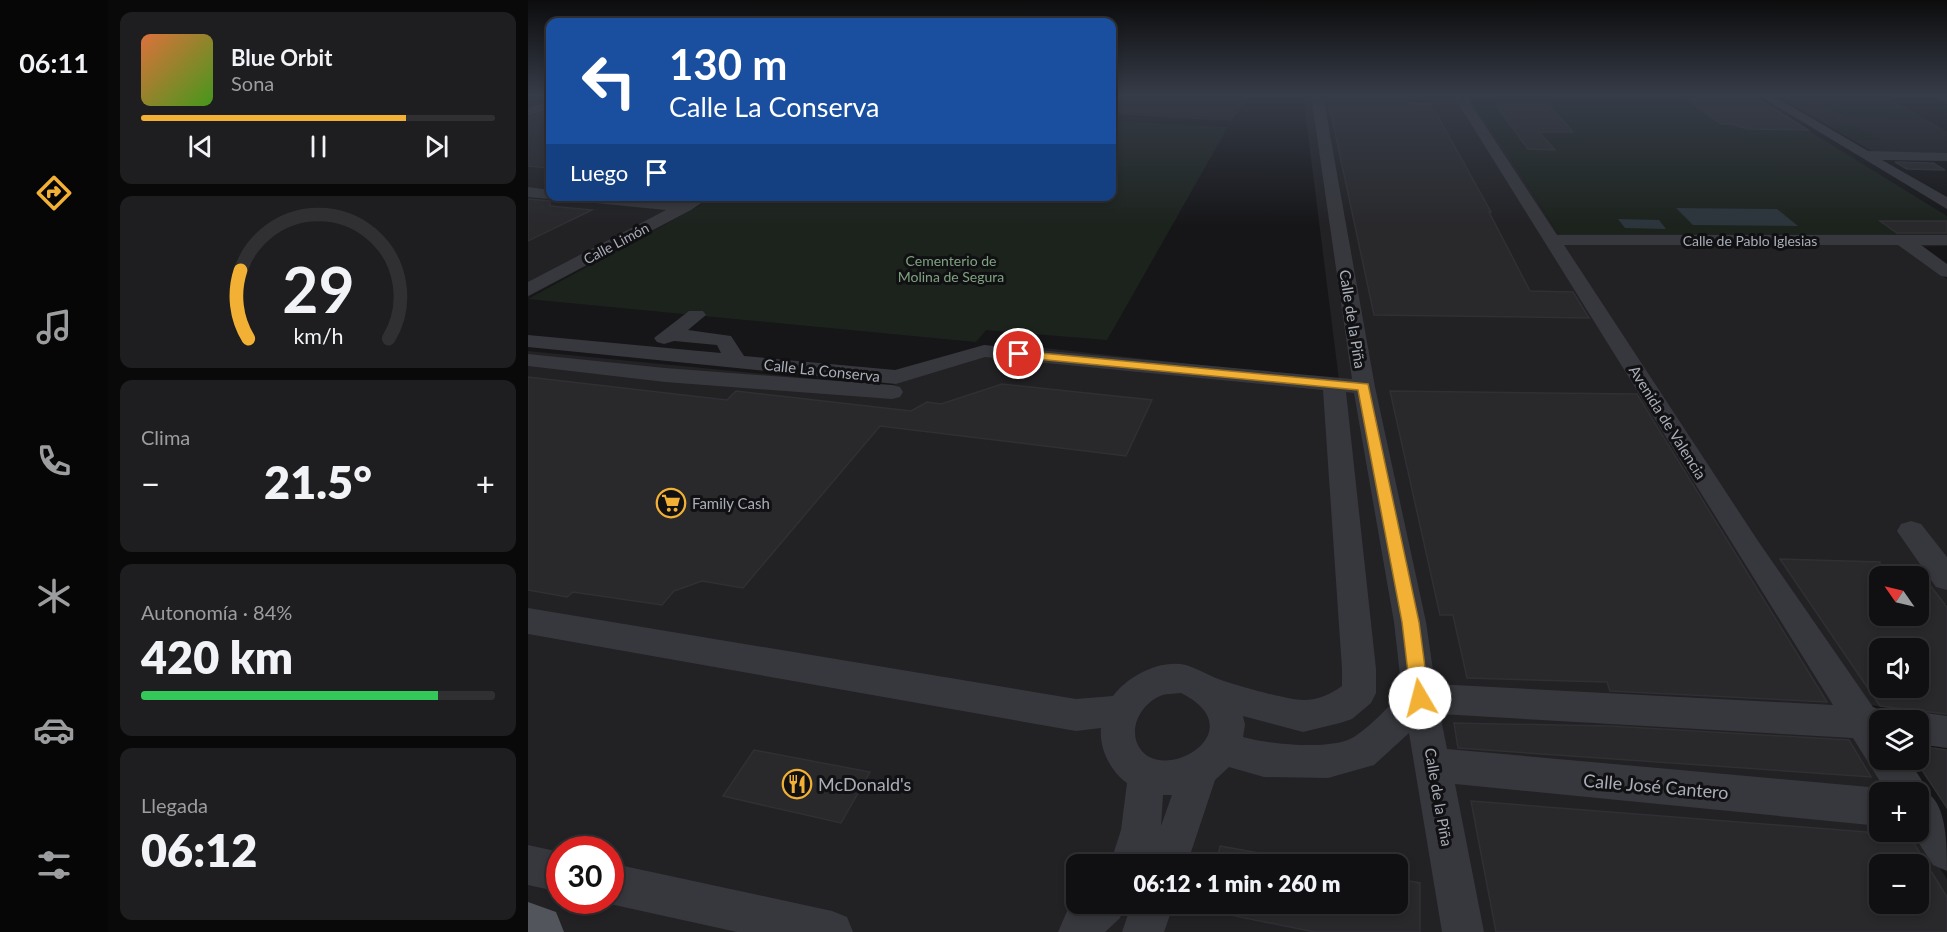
<!DOCTYPE html>
<html lang="es">
<meta charset="utf-8">
<style>
:root{--surface:#101012;--page:#1e1e20;--text:#f1f3f6;--muted:#9c9d9f;--line:#303032;--accent:#f2b134}
body{margin:0;font-family:Lato,sans-serif;background:var(--page);color:var(--text);height:100vh;display:flex;flex-direction:column;font-size:22px;white-space:nowrap}
*{box-sizing:border-box;margin:0}
p{font-size:20px;color:var(--muted)}
.icon{flex:none;width:33px;height:33px;fill:none;stroke:currentColor;stroke-width:2;stroke-linecap:round;stroke-linejoin:round}
.map{position:relative;flex:1;overflow:hidden}
.sheet{display:flex;flex-direction:column;gap:12px;padding:12px;background:#09090a;width:420px}
.sheet>*{flex:none}
.hud{position:absolute;left:18px;top:18px;width:570px;height:183px;border-radius:12px;box-shadow:0 3px 9px #0003,0 0 0 2px var(--line);background:#1a4fa0;color:#fff;overflow:hidden}
.needle{width:39px;rotate:304deg}
.tools{position:absolute;left:1341px;top:566px;display:grid;gap:12px}
.tools a{display:grid;place-items:center;width:60px;height:60px;border-radius:12px;background:var(--surface);box-shadow:0 3px 9px #0003,0 0 0 2px var(--line);font-size:30px}
.speed{position:absolute;left:18px;top:836px;display:flex;gap:12px;font-size:30px;font-weight:700;text-align:center}
.speed>*{display:grid;place-content:center;width:78px;height:78px;border-radius:50%;background:var(--surface);box-shadow:0 3px 9px #0003,0 0 0 2px var(--line);line-height:1}
.speed .limit{border:9px solid #d22;background:#fff;color:#111}
.pin{position:absolute;display:grid;place-items:center;width:51px;height:51px;color:#fff;margin:-26px;border:3px solid #fff;border-radius:50%;box-shadow:0 2px 6px #0007}
.me{position:absolute;width:66px;margin:-33px;rotate:352deg;stroke-linejoin:round;filter:drop-shadow(0 0 4px #0008)}
.turn{display:flex;align-items:center;gap:21px;height:126px;padding:0 24px;font-size:27px}
.turn .icon{width:78px;height:78px;stroke-width:2.5}
.turn b{display:block;font-size:42px;line-height:51px}
.then{display:flex;align-items:center;height:57px;padding:0 24px;background:#0003;gap:12px;font-size:22px}
.big{font-size:45px;font-weight:800;line-height:1.1}
.sheet .tile{flex:1;display:flex;flex-direction:column;justify-content:center;gap:9px;min-width:0;padding:0 21px;border-radius:12px;background:var(--page)}
.sheet .dial{align-items:center;gap:0}
.dial svg{height:156px;overflow:visible;fill:none;stroke:var(--line);stroke-width:7;stroke-linecap:round;text-anchor:middle}
.dial text{fill:var(--text);stroke:none}
.song{display:flex;align-items:center;gap:18px}
.cover{width:72px;height:72px;border-radius:9px;background:linear-gradient(135deg,hsl(20 70% 55%),hsl(100 70% 35%))}
.played{height:6px;border-radius:3px;background:linear-gradient(90deg,var(--accent) 75%,var(--line) 75%)}
.keys{display:flex;justify-content:space-around;direction:ltr}
.heat{display:flex;justify-content:space-between;align-items:center;font-size:33px;direction:ltr}
.charge{height:9px;border-radius:4px;background:linear-gradient(90deg,#34c759 84%,var(--line) 0)}
.trip{position:absolute;left:538px;top:854px;width:342px;height:60px;border-radius:12px;background:var(--surface);box-shadow:0 3px 9px #0003,0 0 0 2px var(--line);font-weight:800;line-height:60px;text-align:center}
main{display:flex;flex:1;min-height:0}
.tabs{display:flex;flex-direction:column;width:108px;justify-content:space-around;align-items:center;background:#060607;color:var(--muted)}
.tabs .icon{width:42px;height:42px}
.tabs .selected{color:var(--accent)}
.tabs b{font-size:27px;color:var(--text)}
.map>svg:first-child{display:block}
.built{fill:#222225;fill-rule:evenodd}
.green{fill:#1c231d}
.water{fill:#2c353c}
.building{fill:#29292c;stroke:#303034;stroke-width:1.5;fill-rule:evenodd}
.lines{fill:none;stroke-linecap:round;stroke-linejoin:round}
.minor{fill:#37383d;fill-rule:evenodd}
.major{fill:#53555c;fill-rule:evenodd}
.route{fill:#f2b134;stroke:#9d7322;stroke-width:1.5}
.labels{text-anchor:middle;dominant-baseline:central;stroke-width:6;stroke-linejoin:round;paint-order:stroke}
.far-street-label{font-size:14px;fill:#a8adb8;stroke:#111113}
.far-park-label{font-size:14px;fill:#7fa381;stroke:#111113}
.street-label{font-size:15px;fill:#a8adb8;stroke:#111113}
.poi-label{font-size:15px;fill:#a8adb8;stroke:#111113;text-anchor:start}
.near-poi-label{font-size:18px;fill:#a8adb8;stroke:#111113;text-anchor:start}
.near-street-label{font-size:18px;fill:#a8adb8;stroke:#111113}
</style>
<main>
<nav class="tabs">
<b>06:11</b>
<svg class="icon selected" aria-label="directions" viewBox="0 0 24 24"><path d="M12 3l9 9-9 9-9-9zM9 14v-3h6M13 9l2 2-2 2"/></svg>
<svg class="icon" aria-label="music" viewBox="0 0 24 24"><path d="M9 18V5l10-2v13"/><circle cx="6" cy="18" r="3"/><circle cx="16" cy="16" r="3"/></svg>
<svg class="icon" aria-label="phone" viewBox="0 0 24 24"><path d="M5 4h4l2 5-3 2q2 4 5 5l2-3 5 2v4C11 20 4 13 5 4z"/></svg>
<svg class="icon" aria-label="climate" viewBox="0 0 24 24"><path d="M12 3v18M4 7l16 10M4 17L20 7"/></svg>
<svg class="icon" aria-label="car" viewBox="0 0 24 24"><path d="M5 17H2v-5l4-1 3-4h7l3 4 3 1v5h-3M9 17h6M6 11h13"/><circle cx="7" cy="17" r="2"/><circle cx="17" cy="17" r="2"/></svg>
<svg class="icon" aria-label="filters" viewBox="0 0 24 24"><path d="M4 7h16M4 17h16"/><circle cx="9" cy="7" r="2"/><circle cx="15" cy="17" r="2"/></svg>
</nav>
<section class="sheet">
<div class="tile">
<div class="song"><i class="cover"></i><div><b>Blue Orbit</b><p>Sona</p></div></div>
<div class="played"></div>
<div class="keys"><svg class="icon" aria-label="previous" viewBox="0 0 24 24"><path d="M18 5L8 12l10 7zM5 5v14"/></svg><svg class="icon" aria-label="pause" viewBox="0 0 24 24"><path d="M8 5v14M16 5v14"/></svg><svg class="icon" aria-label="next" viewBox="0 0 24 24"><path d="M6 5l10 7-10 7zM19 5v14"/></svg></div>
</div>
<div class="tile dial"><svg viewBox="0 0 100 80">
<path d="M14 69A42 42 0 1 1 86 69"/>
<path d="M14 69A42 42 0 0 1 10 34" stroke="#f2b134"/>
<text x="50" y="56" font-size="32" font-weight="700">29</text>
<text x="50" y="72" font-size="11">km/h</text>
</svg></div>
<div class="tile"><p>Clima</p>
<div class="heat"><a>−</a><b class="big">21.5°</b><a>+</a></div>
</div>
<div class="tile"><p>Autonomía · 84%</p><b class="big">420 km</b><div class="charge"></div></div>
<div class="tile"><p>Llegada</p><b class="big">06:12</b></div>
</section>
<div class="map">
<svg width="1419" height="932" viewBox="0 0 1419 932">
<rect width="100%" height="100%" fill="#161618"/>
<g class="built">
<path d="M0 95H22V196L187 197 0 297Z"/>
<path d="M584 95H722L703 121 584 114Z"/>
<path d="M775 95H940L981 155 1030 234H1419V246L1374 247 1419 279V604L1391 603 1390 576H1352V687L1419 693V717L1304 699 1363 792H1352V831H1388L1419 879V932H0V351L361 386 489 345 811 380ZM32 849H82V900H32ZM549 864H870V903H549ZM1352 864H1390V903H1352Z"/>
<path d="M1248 95H1354L1419 131V154L1347 153Z"/>
</g>
<g class="green">
<path d="M940 95H1223L1419 216V234H1030L981 155Z"/>
<path d="M1301 109H1376L1397 120 1320 119Z"/>
<path d="M584 121 700 127 579 340 458 330 448 342 0 299 187 197 584 196Z"/>
<path d="M1301 125H1325L1354 141H1329Z"/>
</g>
<g class="water">
<path d="M1148 208 1249 209 1270 226 1165 225Z"/>
<path d="M1090 219 1131 220 1138 229 1097 228Z"/>
</g>
<g class="building">
<path d="M799 95H870L877 103 903 104 963 212H961L1002 291 1045 292 1061 318 846 315Z"/>
<path d="M1154 95H1224L1280 130 1219 129 1205 124H1193Z"/>
<path d="M967 104H1020L1045 132H1011L1027 150 1000 149Z"/>
<path d="M22 111V168L0 166V118Z"/>
<path d="M1367 162 1405 163 1417 170 1379 169Z"/>
<path d="M0 199 22 201V206L64 210 0 241Z"/>
<path d="M1352 221H1419V233H1369Z"/>
<path d="M0 377 199 400 208 391 383 411 399 402 413 404 474 384 624 400 598 456 352 426 215 588 174 581 146 591 134 605 45 592 39 597 0 590Z"/>
<path d="M862 391 1109 394 1299 702 1082 691 1079 682 939 678 925 615H912Z"/>
<path d="M1252 559 1352 562V615H1390V570L1419 607V714L1352 706ZM1352 648H1390V687H1352Z"/>
<path d="M926 723 1082 726 1321 740 1343 777 930 748Z"/>
<path d="M1390 746 1419 750V808L1390 764Z"/>
<path d="M226 750 342 772 313 823 195 796Z"/>
<path d="M943 801 1376 835 1387 845 1419 897V932H968ZM1352 864H1390V903H1352Z"/>
<path d="M692 846 742 855V864H688Z"/>
<path d="M870 879 892 883V932H787L682 911V903H870Z"/>
</g>
<g class="lines">
<g class="minor">
<path d="M783 95H795L847 387 898 622 907 684 1305 705 925 95H937L1029 235H1419V245H1393L1419 264V277L1413 276 1370 245H1036L1230 541 1345 707 1357 712 1361 720H1352V759H1380L1393 779 1399 793C1419 804 1419 847 1419 871L1405 865 1383 831H1390V792H1352V826L927 784 956 932H914L881 733 846 765 800 778 736 777 701 767 687 780 659 864H582L593 830 599 783C582 771 571 748 573 728L548 731 0 634V608L548 699 585 696C600 676 632 659 658 665 671 669 683 677 696 681 711 686 763 701 776 700 790 700 803 694 814 686V669L795 390 457 357 368 384 0 347V335L193 353 189 345 146 341 136 344 129 342 126 338 161 311H175L178 315 160 330 203 336 216 356 367 370 456 345 824 379ZM818 392 826 393 866 622 874 693C859 708 844 725 826 737 803 751 740 744 715 737L717 725 715 716 775 732 812 723 824 719 843 703 848 693V669ZM653 693C731 732 628 790 609 743 602 725 614 705 630 697 637 693 646 694 653 693ZM912 714 1325 738 1358 791 1352 788 919 749ZM635 795H644L633 826Z"/>
<path d="M1230 95H1244L1340 151 1419 153V161L1354 160 1419 197V209Z"/>
<path d="M1402 95 1419 96V104Z"/>
<path d="M22 101V109L0 116V108Z"/>
<path d="M0 187 22 190V196H28L22 199 0 197Z"/>
<path d="M40 196H99L153 202 163 196H183L163 210 0 296V282L138 210 47 201Z"/>
<path d="M0 354 137 368 364 385 372 387 375 392 372 397 364 399 137 382 0 366Z"/>
<path d="M1383 521 1393 524 1419 557V590L1408 587 1369 531 1373 524Z"/>
<path d="M1390 712 1419 716V748L1390 744V720H1376L1378 717Z"/>
<path d="M0 845 32 852V892L0 885Z"/>
<path d="M82 863 304 911 319 917 325 932H209L82 904 73 900H82Z"/>
<path d="M549 901V903H598L592 918 577 932H530L540 909Z"/>
<path d="M604 903H646L636 932H594Z"/>
</g>
<path class="major" d="M0 902 28 912 36 932H0Z"/>
</g>
<linearGradient id="sky" x2="0" y2="1"><stop stop-color="#0c0c0d"/><stop offset="0.42" stop-color="#363c48"/><stop offset="1" stop-color="#363c48" stop-opacity="0"/></linearGradient>
<rect width="1419" height="226" fill="url(#sky)"/>
<path class="route" d="M491 351 840 384 891 622 901 698 899 703 892 706 886 703 883 698 874 622 830 390 487 357 485 354Z"/>
<defs>
<g id="supermarket-ring" transform="scale(1.5)"><circle r="9.5" fill="#111113" stroke="#f2b134" stroke-width="1.5"/><path d="M-6-5.5h2.5l.6 2H6L4.5 2H-2.5L-4.4-4H-6ZM-1.5 3.2a1.3 1.3 0 1 0 .1 0ZM3 3.2a1.3 1.3 0 1 0 .1 0Z" fill="#f2b134"/></g>
<g id="restaurant-ring" transform="scale(1.5)"><circle r="9.5" fill="#111113" stroke="#f2b134" stroke-width="1.5"/><path d="M-5-6h1v4h1v-4h1v4h1v-4h1v5L-1.5 .5V6h-2V.5L-5-1ZM5-6V6H3V1.5H1.5Q1.5-4 5-6Z" fill="#f2b134"/></g>
</defs>
<g fill-rule="evenodd">
<use href="#supermarket-ring" x="143" y="503"/>
<use href="#restaurant-ring" x="269" y="784"/>
</g>
<g class="labels">
<g class="far-street-label">
<text x="1222" y="240">Calle de Pablo Iglesias</text>
<text transform="translate(88 243) rotate(-28)">Calle Limón</text>
</g>
<g class="far-park-label">
<text x="423" y="260">Cementerio de<tspan x="423" dy="16">Molina de Segura</tspan></text>
</g>
<g class="street-label">
<text transform="translate(825 319) rotate(81)">Calle de la Piña</text>
<text transform="translate(294 370) rotate(6)">Calle La Conserva</text>
<text transform="translate(1140 422) rotate(58)">Avenida de Valencia</text>
<text transform="translate(911 797) rotate(80)">Calle de la Piña</text>
</g>
<g class="poi-label">
<text x="164" y="503">Family Cash</text>
</g>
<g class="near-poi-label">
<text x="290" y="784">McDonald's</text>
</g>
<g class="near-street-label">
<text transform="translate(1128 786) rotate(5)">Calle José Cantero</text>
</g>
</g>
</svg>
<div class="tools">
<a><svg class="needle" viewBox="-14 -14 28 28"><path d="M0-13l5 13h-10z" fill="#e53935"/><path d="M0 13l5-13h-10z" fill="#9c9d9f"/></svg></a>
<a><svg class="icon" aria-label="sound" viewBox="0 0 24 24"><path d="M4 9h4l5-4v14l-5-4H4zM17 9q2 3 0 6"/></svg></a>
<a><svg class="icon" aria-label="layers" viewBox="0 0 24 24"><path d="M12 4l9 5-9 5-9-5zM3 14l9 5 9-5"/></svg></a>
<a>+</a>
<a>−</a>
</div>
<div class="speed"><div class="limit">30</div></div>
<div class="pin" style="left:491px;top:354px;background:#d93025"><svg class="icon" aria-label="arrive" viewBox="0 0 24 24"><path d="M6 21V4h12l-3 4 3 4H6"/></svg></div>
<svg class="me" style="left:892px;top:698px" viewBox="-20 -20 40 40"><circle r="19" fill="#fff"/><path d="M0-13L10 11 0 6-10 11z" fill="#f2b134"/></svg>
<div class="trip">06:12 · 1 min · 260 m</div>
<div class="hud">
<div class="turn"><svg class="icon" aria-label="left" viewBox="0 0 24 24"><path d="M17 20v-9H6M10 6l-5 5 5 5"/></svg><div><b>130 m</b>Calle La Conserva</div></div>
<div class="then">Luego<svg class="icon" aria-label="arrive" viewBox="0 0 24 24"><path d="M6 21V4h12l-3 4 3 4H6"/></svg></div>
</div>
</div>
</main>
